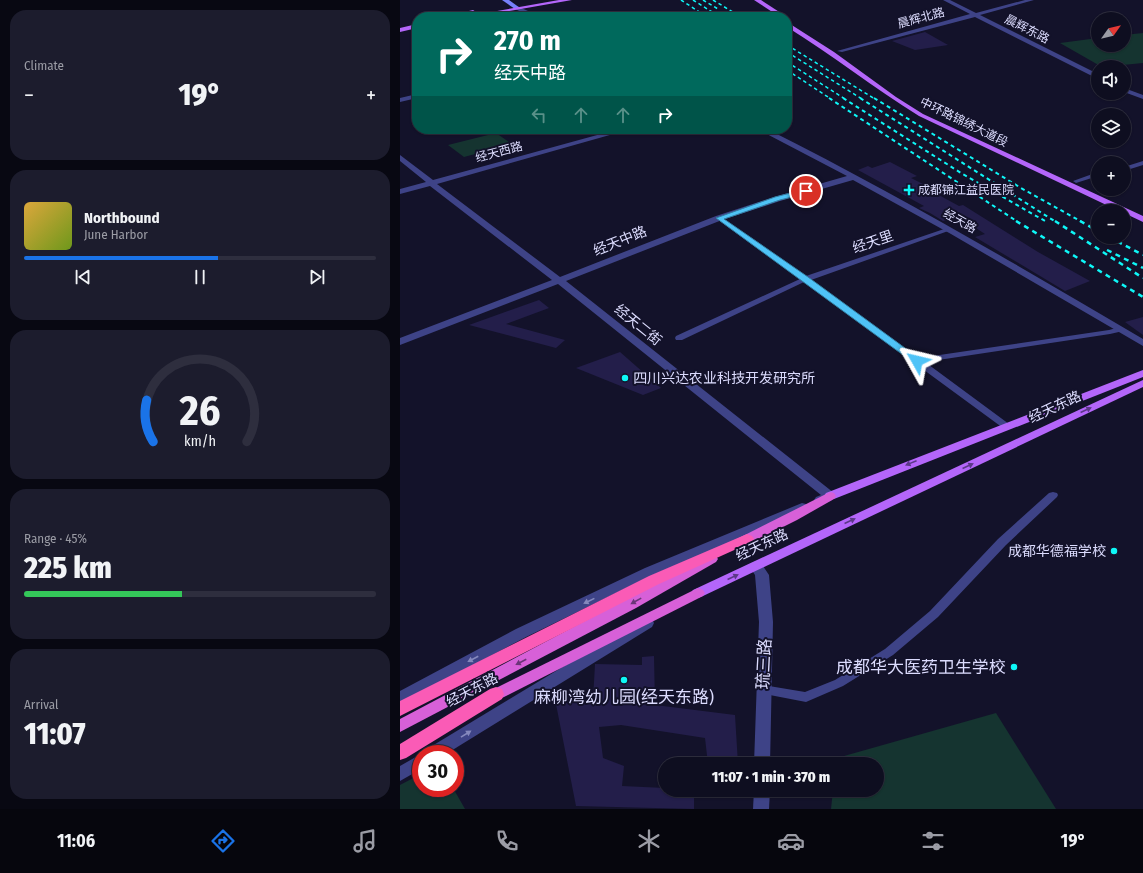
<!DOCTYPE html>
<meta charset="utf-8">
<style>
:root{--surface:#0e0e20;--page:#1c1c2d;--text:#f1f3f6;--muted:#9b9ca5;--line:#2e2e3e;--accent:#1a73e8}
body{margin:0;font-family:"Fira Sans Condensed","Noto Sans SC",sans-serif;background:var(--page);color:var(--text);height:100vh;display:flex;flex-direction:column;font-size:15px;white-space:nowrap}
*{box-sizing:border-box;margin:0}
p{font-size:13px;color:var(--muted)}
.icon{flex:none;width:22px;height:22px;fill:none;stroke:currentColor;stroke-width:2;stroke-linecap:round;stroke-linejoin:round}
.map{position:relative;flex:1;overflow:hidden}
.drawer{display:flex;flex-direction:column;gap:10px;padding:10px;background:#080812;width:400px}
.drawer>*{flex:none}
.hud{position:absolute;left:12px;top:12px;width:380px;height:122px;border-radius:16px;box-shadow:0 1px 3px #0004,0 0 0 1px var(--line);background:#00695c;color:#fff;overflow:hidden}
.needle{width:26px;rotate:56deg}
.buttons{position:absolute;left:691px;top:12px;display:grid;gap:8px}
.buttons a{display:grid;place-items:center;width:40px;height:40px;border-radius:50%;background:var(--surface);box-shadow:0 1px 3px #0004,0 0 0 1px var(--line);font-size:20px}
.speed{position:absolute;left:12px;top:745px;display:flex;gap:8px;font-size:20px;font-weight:700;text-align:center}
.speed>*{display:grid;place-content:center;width:52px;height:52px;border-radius:50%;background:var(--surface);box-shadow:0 1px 3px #0004,0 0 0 1px var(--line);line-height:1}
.speed .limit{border:6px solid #d22;background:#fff;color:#111}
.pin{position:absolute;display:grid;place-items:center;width:34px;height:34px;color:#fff;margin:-17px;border:2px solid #fff;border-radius:50%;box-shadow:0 1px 4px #0007}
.me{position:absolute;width:44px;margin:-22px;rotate:307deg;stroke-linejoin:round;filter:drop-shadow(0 0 3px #0008)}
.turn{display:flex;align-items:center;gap:14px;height:84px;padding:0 16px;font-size:18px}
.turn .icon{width:52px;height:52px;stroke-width:2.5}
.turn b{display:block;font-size:28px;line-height:34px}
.lanes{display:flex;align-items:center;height:38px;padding:0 16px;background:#0003;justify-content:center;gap:20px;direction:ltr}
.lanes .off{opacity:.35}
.big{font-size:30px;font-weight:800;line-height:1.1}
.drawer .tile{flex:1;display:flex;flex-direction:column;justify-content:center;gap:6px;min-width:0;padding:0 14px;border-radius:16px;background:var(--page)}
.drawer .dial{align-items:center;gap:0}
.dial svg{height:104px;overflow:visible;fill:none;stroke:var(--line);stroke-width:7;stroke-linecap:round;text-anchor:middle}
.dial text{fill:var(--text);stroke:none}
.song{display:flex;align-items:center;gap:12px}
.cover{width:48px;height:48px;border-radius:6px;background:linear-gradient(135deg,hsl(40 70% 55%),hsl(80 70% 35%))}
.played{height:4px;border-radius:2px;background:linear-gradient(90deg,var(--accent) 55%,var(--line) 55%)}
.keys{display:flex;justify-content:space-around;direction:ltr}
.heat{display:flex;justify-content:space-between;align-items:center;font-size:22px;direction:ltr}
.charge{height:6px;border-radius:3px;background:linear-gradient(90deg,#34c759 45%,var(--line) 0)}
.trip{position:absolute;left:258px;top:757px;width:226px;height:40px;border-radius:20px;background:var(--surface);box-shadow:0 1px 3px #0004,0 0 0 1px var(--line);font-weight:800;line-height:40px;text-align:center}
.dock{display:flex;height:64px;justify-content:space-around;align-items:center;background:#06060d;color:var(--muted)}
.dock .icon{width:28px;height:28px}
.dock .on{color:var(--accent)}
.dock b{font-size:18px;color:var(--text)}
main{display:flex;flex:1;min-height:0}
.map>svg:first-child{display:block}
.green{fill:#153430}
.building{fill:#231e4a}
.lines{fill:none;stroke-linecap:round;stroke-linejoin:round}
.minor{fill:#3e4387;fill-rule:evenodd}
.tertiary{fill:#3e4387;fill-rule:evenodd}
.secondary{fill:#7680fa;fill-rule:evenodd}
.primary{fill:#b466fa;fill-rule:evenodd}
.trunk{fill:#d760d8;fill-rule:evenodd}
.motorway{fill:#fa5bb6;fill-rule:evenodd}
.rail-far2{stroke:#0ef7f7;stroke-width:1.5;stroke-dasharray:3.5 3;stroke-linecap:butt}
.rail-far1{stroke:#0ef7f7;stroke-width:2;stroke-dasharray:4 3.5;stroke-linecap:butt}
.rail{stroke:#0ef7f7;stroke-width:2.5;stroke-dasharray:5 4.5;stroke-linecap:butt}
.oneway{fill:#5b3888}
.oneway2{fill:#8588bd}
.oneway3{fill:#6b3578}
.route{fill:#4fc3f7;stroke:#337fa1}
.poi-dot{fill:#0ef7f7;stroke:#13122a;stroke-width:1.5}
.labels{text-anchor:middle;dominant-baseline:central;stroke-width:4;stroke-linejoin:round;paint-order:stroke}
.far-street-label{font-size:12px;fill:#dcdcfe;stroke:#13122a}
.far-poi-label{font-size:12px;fill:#dcdcfe;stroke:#13122a;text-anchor:start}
.street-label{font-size:14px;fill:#dcdcfe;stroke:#13122a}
.poi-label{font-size:14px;fill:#dcdcfe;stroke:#13122a;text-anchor:start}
.near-street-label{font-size:17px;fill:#dcdcfe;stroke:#13122a}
.near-poi-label{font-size:17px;fill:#dcdcfe;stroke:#13122a;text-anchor:end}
</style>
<main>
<section class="drawer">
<div class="tile"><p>Climate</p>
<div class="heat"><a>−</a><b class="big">19°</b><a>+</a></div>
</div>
<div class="tile">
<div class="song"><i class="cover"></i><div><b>Northbound</b><p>June Harbor</p></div></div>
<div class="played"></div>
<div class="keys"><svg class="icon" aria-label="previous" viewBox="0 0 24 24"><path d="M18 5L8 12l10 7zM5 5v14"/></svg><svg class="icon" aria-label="pause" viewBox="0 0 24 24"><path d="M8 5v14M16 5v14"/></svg><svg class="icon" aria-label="next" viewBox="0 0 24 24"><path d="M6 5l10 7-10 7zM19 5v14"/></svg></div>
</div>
<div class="tile dial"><svg viewBox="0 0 100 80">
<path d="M14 69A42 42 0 1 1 86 69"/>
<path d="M14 69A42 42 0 0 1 9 37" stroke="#1a73e8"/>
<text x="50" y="56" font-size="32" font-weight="700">26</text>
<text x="50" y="72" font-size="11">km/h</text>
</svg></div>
<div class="tile"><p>Range · 45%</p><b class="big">225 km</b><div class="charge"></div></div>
<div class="tile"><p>Arrival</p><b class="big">11:07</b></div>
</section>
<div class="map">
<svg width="743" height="809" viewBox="0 0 743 809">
<rect width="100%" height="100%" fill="#13122a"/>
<g class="green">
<path d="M743 33V63L702 67 660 43 698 38V45H724V35Z"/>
<path d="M96 133 112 144 64 157 48 145Z"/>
<path d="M596 713 656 809H431L433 790H477V764H436L437 758Z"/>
<path d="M21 774V788H53L65 809H0V785Z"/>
</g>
<g class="building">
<path d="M525 32 548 45 515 50 492 41Z"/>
<path d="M490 162 517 176 511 178 527 186 524 187 559 206 563 205 638 252 690 281 665 291 575 237 585 234 559 217 543 221 530 213 519 208 524 206 458 170 468 166 472 168Z"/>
<path d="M139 300 149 308 106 324 165 340 156 348 69 325Z"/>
<path d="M743 317V335L725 322Z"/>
<path d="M220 352 261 388 243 395 176 368Z"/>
<path d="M254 656 255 705 335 715 338 764H308L305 738 221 725 199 727 203 758 224 766 222 786 265 788V790H294V809L176 806 155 699 193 700 195 664 242 665V657Z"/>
</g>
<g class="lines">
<g class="minor">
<path d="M17 94V98L0 102V98Z"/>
<path d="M743 161V165L724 171V167Z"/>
<path d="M698 172V176L676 183 673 181Z"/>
<path d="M319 216 406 276 547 228H551V230L411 280 519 358 709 330 720 327 724 329 723 331 710 334 525 362 609 424 611 426 606 429 603 428 404 282 282 340H276L275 338 276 336 400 279 317 219 316 218Z"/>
<path d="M653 492 657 493 658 495 657 497 606 545 538 617 493 655 443 686 406 702 359 693 357 690 359 687 363 685 405 692 435 680 485 649 530 611 598 539 649 493Z"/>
</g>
<g class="tertiary">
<path d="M543 0H550L576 13 625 0H634L580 15 698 74V79L575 17 442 52 437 51 570 14Z"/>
<path d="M117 6 139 16 140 17H132L115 9 114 8Z"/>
<path d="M724 88 743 95V99L724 92Z"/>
<path d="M219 129H231L37 184 160 277 316 216 374 197 447 176 357 129H367C495 193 619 266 743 339V346L551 234 453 180 380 201 322 220 166 281 434 493 436 496C432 502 422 505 416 503L414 500 416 497 421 495 158 284 0 345V338L152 280 30 186 0 194V189L26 182 0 161V155L33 180Z"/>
<path d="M402 503 406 504 408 507 406 510 255 574 126 637 0 704V691L116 629 245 568Z"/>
<path d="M356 561 361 563 369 575 373 622 370 764H354L359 622 355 575 349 566 351 563Z"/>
<path d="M247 618 252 619 254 623 252 627 46 754H25L27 749 242 619Z"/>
<path d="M21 754V769L0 781V766Z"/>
<path d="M354 790H370L369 809H353Z"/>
</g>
<path class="secondary" d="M102 0H109L120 8 115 9Z"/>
<g class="primary">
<path d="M159 0H172L76 17H63Z"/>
<path d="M354 0H361L387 17H380Z"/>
<path d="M73 10 76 12 75 13 56 17H45Z"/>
<path d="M387 22 434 52 496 97 523 114 743 216V222L724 213V211H719L519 116C474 88 432 55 387 27Z"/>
<path d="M17 24V28L0 32V28Z"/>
<path d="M743 370V377L434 499H426L424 496 426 493Z"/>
<path d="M743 380V387L303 596 298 598 293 596 291 593 293 590Z"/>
</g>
<g class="trunk">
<path d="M430 492 434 493 436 496 434 499 397 520 345 546 340 547 335 546 334 543 335 540Z"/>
<path d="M311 554 316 556 318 559 316 562 236 608 0 732V719Z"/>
<path d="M298 588 303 590 305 593 303 596 96 701 91 703 86 701 83 697 86 693Z"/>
</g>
<g class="motorway">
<path d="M347 534 352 536 354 539 352 542 259 584 0 716V701L249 576Z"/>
<path d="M96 687 102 689 104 694 102 699 6 758 0 760V744L90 689Z"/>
</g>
<g class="rail-far2">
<path d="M281 0 307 17"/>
<path d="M293 0 320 17"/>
<path d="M303 0 318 9"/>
<path d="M313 0 341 17"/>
<path d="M387 45 475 99"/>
<path d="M387 52 462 99"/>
<path d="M387 62 445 99"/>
<path d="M387 70 431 99"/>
</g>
<g class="rail-far1">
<path d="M429 98 618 222"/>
<path d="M443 98 561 173 645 221"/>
<path d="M460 98 656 222"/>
<path d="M474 98 621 188 682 222"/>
</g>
<g class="rail">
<path d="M616 221 743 297"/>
<path d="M655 221 743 278"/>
<path d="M680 221 698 231"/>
<path d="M709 237 743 255"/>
<path d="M707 250 743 268"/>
</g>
</g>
<defs><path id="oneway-solid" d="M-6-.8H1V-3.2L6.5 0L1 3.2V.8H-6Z"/></defs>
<g class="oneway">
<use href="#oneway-solid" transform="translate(686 410) rotate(-25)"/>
<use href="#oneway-solid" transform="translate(511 463) rotate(158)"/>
<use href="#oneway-solid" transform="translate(568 466) rotate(-25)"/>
<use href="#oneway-solid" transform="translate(450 521) rotate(-25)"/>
<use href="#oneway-solid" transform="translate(333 577) rotate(-25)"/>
</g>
<g class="oneway2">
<use href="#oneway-solid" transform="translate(189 601) rotate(154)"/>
<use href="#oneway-solid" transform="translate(73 659) rotate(152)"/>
<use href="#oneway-solid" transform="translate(66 734) rotate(-32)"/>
</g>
<g class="oneway3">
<use href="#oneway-solid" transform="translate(236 601) rotate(151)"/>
<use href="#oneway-solid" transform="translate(121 662) rotate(152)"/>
</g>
<path class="route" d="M406 189 409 191 408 193 380 200 324 219 408 277 520 359 521 361 520 363H514L316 218 375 197Z"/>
<g class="poi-dot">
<path d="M507 184h4v4h4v4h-4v4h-4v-4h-4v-4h4z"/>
<circle cx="225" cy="378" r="4"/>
<circle cx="714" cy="551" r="4"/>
<circle cx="614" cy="667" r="4"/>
<circle cx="224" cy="680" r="4"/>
</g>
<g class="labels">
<g class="far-street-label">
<text transform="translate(521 18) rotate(-15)">晨辉北路</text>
<text transform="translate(627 29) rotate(27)">晨辉东路</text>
<text transform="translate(564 122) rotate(26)">中环路锦绣大道段</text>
<text transform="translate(99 152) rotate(-15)">经天西路</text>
<text transform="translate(560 221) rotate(29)">经天路</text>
</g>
<g class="far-poi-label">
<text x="518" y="190">成都锦江益民医院</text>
</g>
<g class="street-label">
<text transform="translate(220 241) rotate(-22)">经天中路</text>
<text transform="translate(473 242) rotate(-19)">经天里</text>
<text transform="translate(238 325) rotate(39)">经天二街</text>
<text transform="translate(655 407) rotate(-25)">经天东路</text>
<text transform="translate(362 545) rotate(-25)">经天东路</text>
<text transform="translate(72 690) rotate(-28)">经天东路</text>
</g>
<g class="poi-label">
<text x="233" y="378">四川兴达农业科技开发研究所</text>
<text x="706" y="551" text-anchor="end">成都华德福学校</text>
</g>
<g class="near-street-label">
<text transform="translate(364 664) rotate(-87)">琉三路</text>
</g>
<g class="near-poi-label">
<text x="606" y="667">成都华大医药卫生学校</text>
<text x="224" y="697" text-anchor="middle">麻柳湾幼儿园(经天东路)</text>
</g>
</g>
</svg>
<div class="buttons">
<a><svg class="needle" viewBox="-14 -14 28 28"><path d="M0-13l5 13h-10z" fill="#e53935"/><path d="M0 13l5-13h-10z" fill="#9b9ca5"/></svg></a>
<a><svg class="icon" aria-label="sound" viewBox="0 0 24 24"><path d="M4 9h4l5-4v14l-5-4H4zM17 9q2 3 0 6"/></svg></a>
<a><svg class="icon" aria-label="layers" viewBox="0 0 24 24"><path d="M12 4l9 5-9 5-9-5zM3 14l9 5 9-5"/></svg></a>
<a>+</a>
<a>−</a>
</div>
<div class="speed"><div class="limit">30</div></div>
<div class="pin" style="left:406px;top:191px;background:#d93025"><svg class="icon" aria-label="arrive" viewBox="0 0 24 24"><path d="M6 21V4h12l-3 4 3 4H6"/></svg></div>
<svg class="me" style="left:517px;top:361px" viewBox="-20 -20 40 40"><path d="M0-17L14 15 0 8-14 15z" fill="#4fc3f7" stroke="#fff" stroke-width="4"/></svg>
<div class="trip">11:07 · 1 min · 370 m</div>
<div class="hud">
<div class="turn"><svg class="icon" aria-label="right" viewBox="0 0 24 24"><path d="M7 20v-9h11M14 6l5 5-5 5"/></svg><div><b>270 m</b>经天中路</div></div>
<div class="lanes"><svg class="icon off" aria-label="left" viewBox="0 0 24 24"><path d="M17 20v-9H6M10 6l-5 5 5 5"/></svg><svg class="icon off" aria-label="ahead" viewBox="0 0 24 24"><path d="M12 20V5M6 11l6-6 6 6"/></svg><svg class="icon off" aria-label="ahead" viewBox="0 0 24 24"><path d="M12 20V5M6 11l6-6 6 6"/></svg><svg class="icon" aria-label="right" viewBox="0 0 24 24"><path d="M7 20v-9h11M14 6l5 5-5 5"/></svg></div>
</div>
</div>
</main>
<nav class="dock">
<b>11:06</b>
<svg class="icon on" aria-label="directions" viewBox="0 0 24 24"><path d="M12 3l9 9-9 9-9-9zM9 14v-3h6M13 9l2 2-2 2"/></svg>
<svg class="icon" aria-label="music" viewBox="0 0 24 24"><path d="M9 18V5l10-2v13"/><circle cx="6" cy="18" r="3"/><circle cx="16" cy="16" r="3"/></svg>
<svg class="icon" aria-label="phone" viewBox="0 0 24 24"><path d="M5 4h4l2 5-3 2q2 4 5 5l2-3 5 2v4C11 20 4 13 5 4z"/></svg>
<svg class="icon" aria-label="climate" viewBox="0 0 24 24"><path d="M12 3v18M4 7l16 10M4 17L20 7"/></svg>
<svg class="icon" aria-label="car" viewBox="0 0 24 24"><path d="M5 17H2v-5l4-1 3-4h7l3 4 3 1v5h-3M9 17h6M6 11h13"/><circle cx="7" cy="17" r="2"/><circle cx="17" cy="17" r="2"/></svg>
<svg class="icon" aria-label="filters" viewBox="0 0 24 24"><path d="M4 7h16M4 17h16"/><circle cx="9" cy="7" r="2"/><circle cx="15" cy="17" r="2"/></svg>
<b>19°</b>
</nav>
